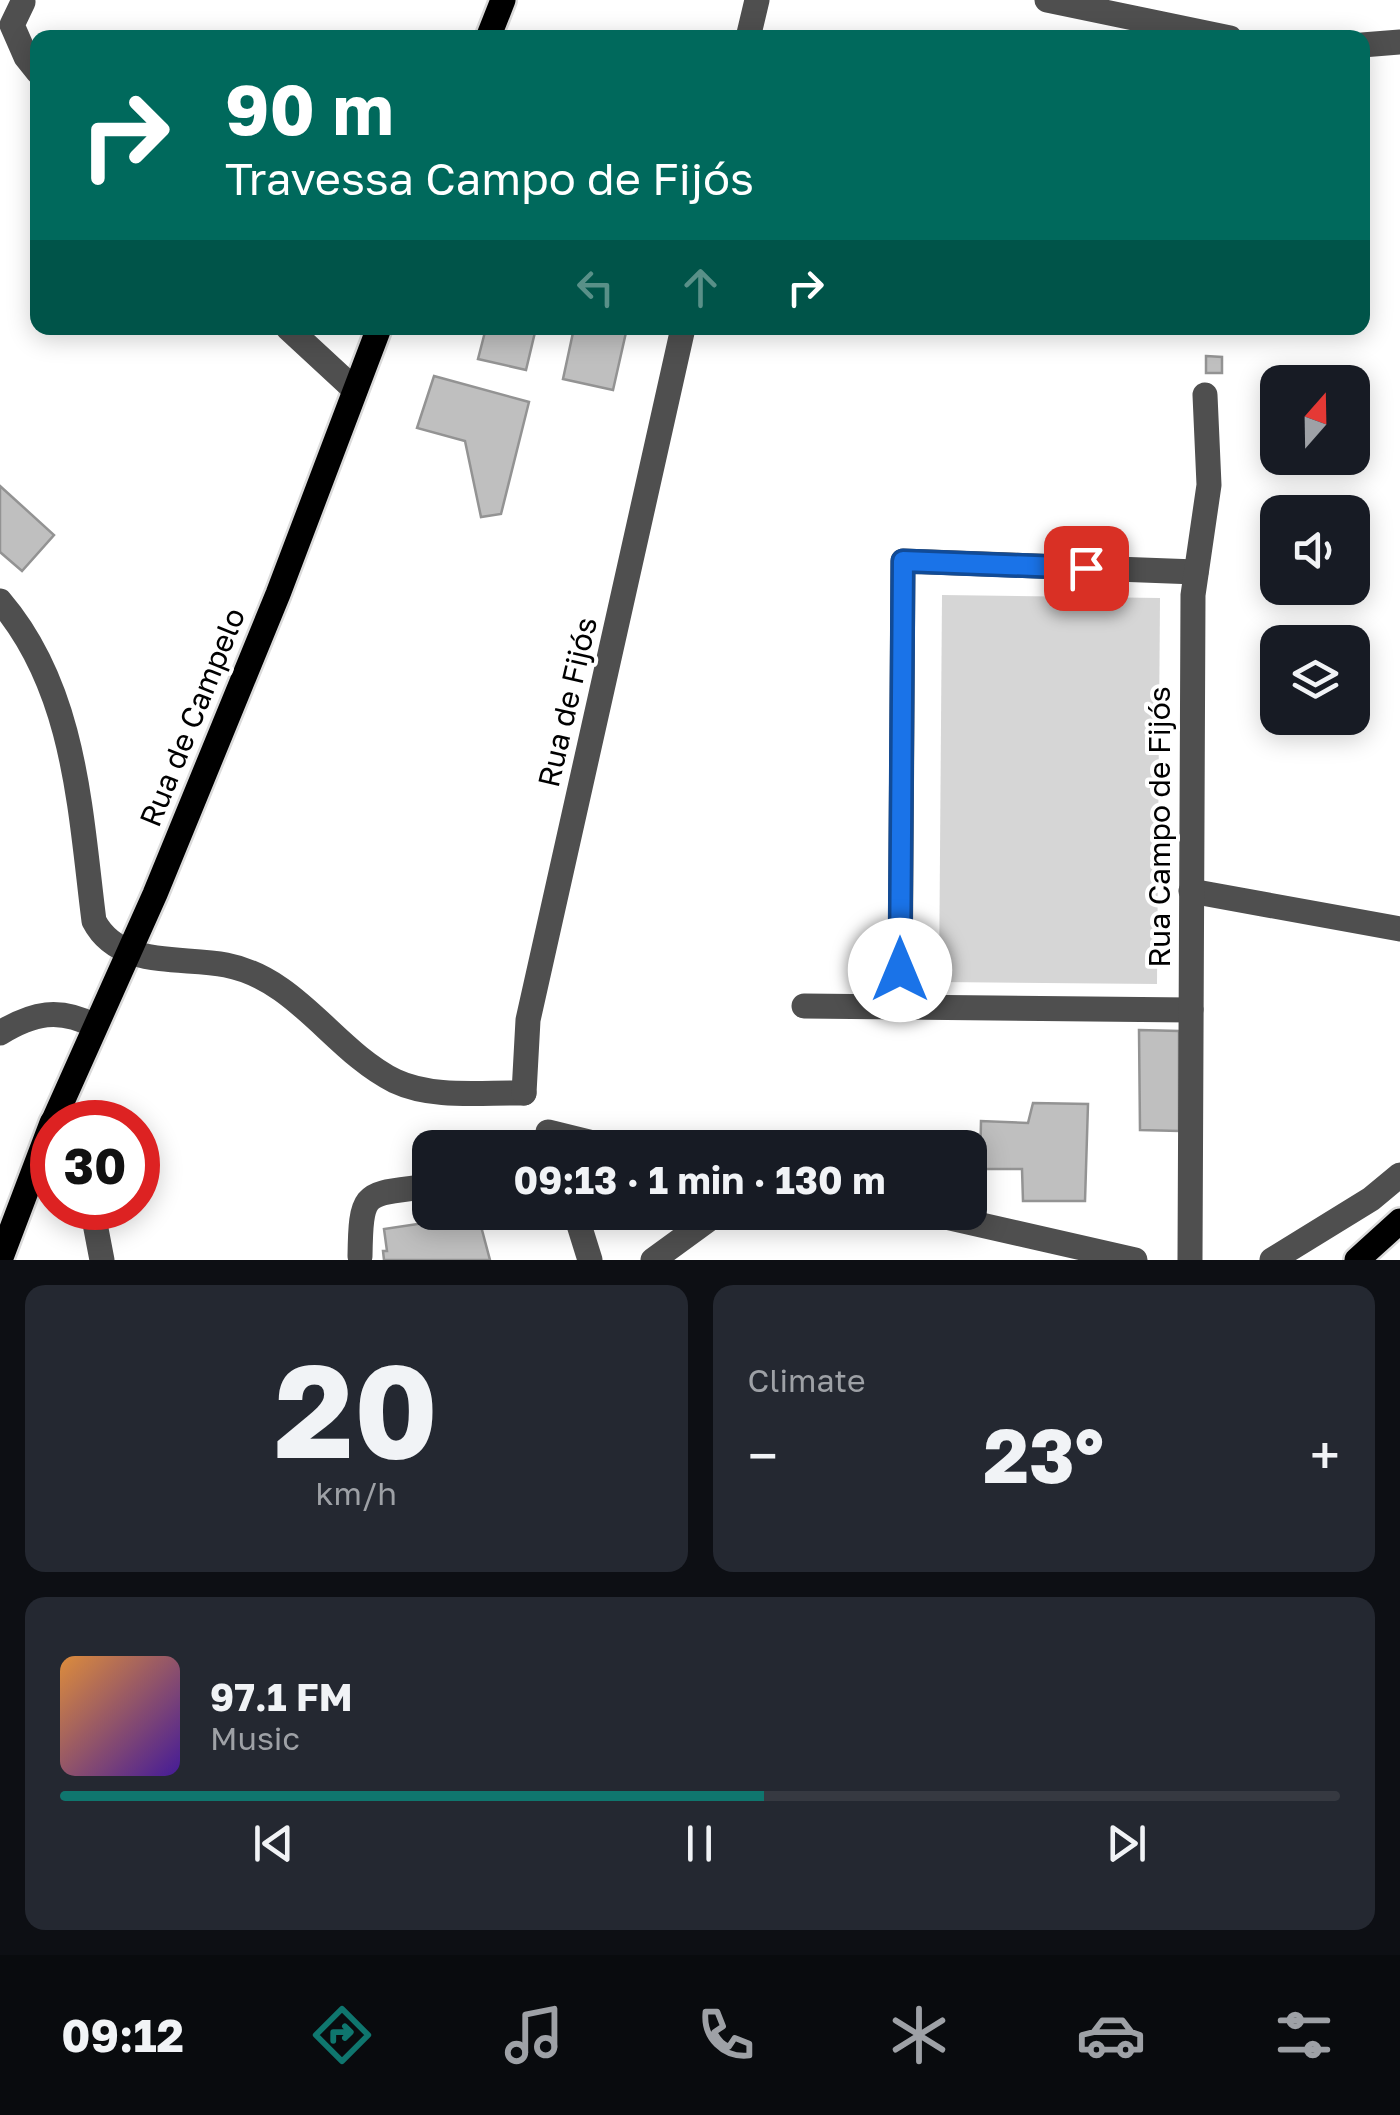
<!DOCTYPE html>
<meta charset="utf-8">
<style>
:root{--surface:#171b24;--page:#242831;--text:#f1f3f6;--muted:#9ea1a6;--line:#363941;--accent:#0f766e}
body{margin:0;font-family:"Golos Text",sans-serif;background:var(--page);color:var(--text);height:100vh;display:flex;flex-direction:column;font-size:38px;white-space:nowrap}
*{box-sizing:border-box;margin:0}
p{font-size:32px;color:var(--muted)}
.icon{flex:none;width:55px;height:55px;fill:none;stroke:currentColor;stroke-width:2;stroke-linecap:round;stroke-linejoin:round}
.map{position:relative;height:1260px;overflow:hidden}
.sheet{display:flex;flex-direction:column;gap:25px;padding:25px;background:#0d0f14;flex:1}
.sheet>*{flex:none}
.top-card{position:absolute;left:30px;top:30px;width:1340px;height:305px;border-radius:20px;box-shadow:0 5px 25px #0003;background:#00695c;color:#fff;overflow:hidden}
.needle{width:65px;rotate:20deg}
.fabs{position:absolute;left:1260px;top:365px;display:grid;gap:20px}
.fabs a{display:grid;place-items:center;width:110px;height:110px;border-radius:20px;background:var(--surface);box-shadow:0 5px 25px #0003;font-size:50px}
.speed{position:absolute;left:30px;top:1100px;display:flex;gap:20px;font-size:50px;font-weight:700;text-align:center}
.speed>*{display:grid;place-content:center;width:130px;height:130px;border-radius:50%;background:var(--surface);box-shadow:0 5px 25px #0003;line-height:1}
.speed .limit{border:15px solid #d22;background:#fff;color:#111}
.pin{position:absolute;display:grid;place-items:center;width:85px;height:85px;color:#fff;margin:-42px;border-radius:20px;box-shadow:0 5px 15px #0006}
.me{position:absolute;width:110px;margin:-55px;rotate:0deg;stroke-linejoin:round;filter:drop-shadow(0 0 8px #0008)}
.turn{display:flex;align-items:center;gap:35px;height:210px;padding:0 30px;font-size:45px}
.turn .icon{width:130px;height:130px;stroke-width:2.5}
.turn b{display:block;font-size:70px;line-height:85px}
.lanes{display:flex;align-items:center;height:95px;padding:0 30px;background:#0003;justify-content:center;gap:50px;direction:ltr}
.lanes .off{opacity:.35}
.big{font-size:75px;font-weight:700;line-height:1.1}
.sheet .card{flex:1;display:flex;flex-direction:column;justify-content:center;gap:15px;min-width:0;padding:0 35px;border-radius:20px;background:var(--page)}
.sheet .dial{align-items:center;gap:0}
.dial b{font-size:130px;line-height:1}
.song{display:flex;align-items:center;gap:30px}
.cover{width:120px;height:120px;border-radius:15px;background:linear-gradient(135deg,hsl(30 70% 55%),hsl(260 70% 35%))}
.played{height:10px;border-radius:5px;background:linear-gradient(90deg,var(--accent) 55%,var(--line) 55%)}
.keys{display:flex;justify-content:space-around;direction:ltr}
.heat{display:flex;justify-content:space-between;align-items:center;font-size:55px;direction:ltr}
.sheet .tiles{flex:1;display:grid;gap:25px;grid-template-columns:1fr 1fr}
.card:last-child{grid-column:span 2}
.trip{position:absolute;left:412px;top:1130px;width:575px;height:100px;border-radius:20px;background:var(--surface);box-shadow:0 5px 25px #0003;font-weight:700;line-height:100px;text-align:center}
.tab-bar{display:flex;height:160px;justify-content:space-around;align-items:center;background:#090b0e;color:var(--muted)}
.tab-bar .icon{width:70px;height:70px}
.tab-bar .current{color:var(--accent)}
.tab-bar b{font-size:45px;color:var(--text)}
.map>svg:first-child{display:block}
.green{fill:#d6d6d6}
.building{fill:#bfbfbf;stroke:#939393;stroke-width:2.5}
.lines{fill:none;stroke-linecap:round;stroke-linejoin:round}
.major-casing{stroke:#dbdbdb;stroke-width:30}
.minor{stroke:#4f4f4f;stroke-width:25}
.major{stroke:#000;stroke-width:25}
.route-casing{stroke:#114b97;stroke-width:25}
.route{stroke:#1a73e8;stroke-width:18}
.labels{text-anchor:middle;dominant-baseline:central;stroke-width:8;stroke-linejoin:round;paint-order:stroke}
.street-label{font-size:30px;fill:#000;stroke:#fff}
</style>
<div class="map">
<svg width="1400" height="1260" viewBox="0 0 1400 1260">
<rect width="100%" height="100%" fill="#fff"/>
<path class="green" d="M942 595 1160 598 1157 984 939 982Z"/>
<g class="building">
<path d="M486 328H536L526 370 478 359Z"/>
<path d="M574 328H627L613 390 563 379Z"/>
<path d="M1206 356 1222 357V373H1206Z"/>
<path d="M434 376 529 402 501 514 481 517 465 441 417 428Z"/>
<path d="M0 486 54 535 22 571 0 552Z"/>
<path d="M1139 1030 1179 1031V1131L1140 1130Z"/>
<path d="M1033 1103 1088 1104 1085 1201H1023L1022 1169H980L981 1121 1028 1123Z"/>
<path d="M478 1215 490 1260H384L383 1251H387L384 1229Z"/>
</g>
<g class="lines">
<g class="major-casing">
<g id="major">
<path d="M488 38 503 0"/>
<path d="M53 1122 155 894 278 594 379 328"/>
<path d="M0 1260 52 1123"/>
<path d="M1357 1260 1400 1221"/>
</g>
</g>
<g class="minor">
<path d="M1047 0 1230 38"/>
<path d="M23 2 12 25 26 57 38 72"/>
<path d="M748 38 757 0"/>
<path d="M1362 45 1400 42"/>
<path d="M288 328 355 390"/>
<path d="M0 601C76 690 80 811 94 921 119 969 182 956 226 965 298 979 333 1050 395 1081 433 1099 483 1092 524 1093"/>
<path d="M1191 891 1400 929"/>
<path d="M804 1006 1191 1010"/>
<path d="M900 1007 903 561 1196 572"/>
<path d="M0 1033C33 1013 59 1007 95 1026"/>
<path d="M524 1093 528 1020 683 328"/>
<path d="M548 1132 613 1148"/>
<path d="M92 1208 102 1260"/>
<path d="M575 1212 590 1260"/>
<path d="M924 1212 1135 1260"/>
<path d="M360 1256C361 1187 365 1195 430 1186"/>
<path d="M653 1260 719 1212"/>
<path d="M1190 1260 1193 595 1209 485 1205 395"/>
<path d="M1272 1260 1371 1199 1400 1175"/>
</g>
<use href="#major" class="major"/>
</g>
<g class="lines">
<g class="route-casing">
<path id="route" d="M900 970 903 561 1086 568"/>
</g>
<use href="#route" class="route"/>
</g>
<g class="labels">
<g class="street-label">
<text transform="translate(567 702) rotate(-77)">Rua de Fijós</text>
<text transform="translate(192 717) rotate(-68)">Rua de Campelo</text>
<text transform="translate(1159 827) rotate(-90)">Rua Campo de Fijós</text>
</g>
</g>
</svg>
<div class="fabs">
<a><svg class="needle" viewBox="-14 -14 28 28"><path d="M0-13l5 13h-10z" fill="#e53935"/><path d="M0 13l5-13h-10z" fill="#9ea1a6"/></svg></a>
<a><svg class="icon" aria-label="sound" viewBox="0 0 24 24"><path d="M4 9h4l5-4v14l-5-4H4zM17 9q2 3 0 6"/></svg></a>
<a><svg class="icon" aria-label="layers" viewBox="0 0 24 24"><path d="M12 4l9 5-9 5-9-5zM3 14l9 5 9-5"/></svg></a>
</div>
<div class="speed"><div class="limit">30</div></div>
<div class="pin" style="left:1086px;top:568px;background:#d93025"><svg class="icon" aria-label="arrive" viewBox="0 0 24 24"><path d="M6 21V4h12l-3 4 3 4H6"/></svg></div>
<svg class="me" style="left:900px;top:970px" viewBox="-20 -20 40 40"><circle r="19" fill="#fff"/><path d="M0-13L10 11 0 6-10 11z" fill="#1a73e8"/></svg>
<div class="trip">09:13 · 1 min · 130 m</div>
<div class="top-card">
<div class="turn"><svg class="icon" aria-label="right" viewBox="0 0 24 24"><path d="M7 20v-9h11M14 6l5 5-5 5"/></svg><div><b>90 m</b>Travessa Campo de Fijós</div></div>
<div class="lanes"><svg class="icon off" aria-label="left" viewBox="0 0 24 24"><path d="M17 20v-9H6M10 6l-5 5 5 5"/></svg><svg class="icon off" aria-label="ahead" viewBox="0 0 24 24"><path d="M12 20V5M6 11l6-6 6 6"/></svg><svg class="icon" aria-label="right" viewBox="0 0 24 24"><path d="M7 20v-9h11M14 6l5 5-5 5"/></svg></div>
</div>
</div>
<section class="sheet">
<div class="tiles">
<div class="card dial"><b>20</b><p>km/h</p></div>
<div class="card"><p>Climate</p>
<div class="heat"><a>−</a><b class="big">23°</b><a>+</a></div>
</div>
<div class="card">
<div class="song"><i class="cover"></i><div><b>97.1 FM</b><p>Music</p></div></div>
<div class="played"></div>
<div class="keys"><svg class="icon" aria-label="previous" viewBox="0 0 24 24"><path d="M18 5L8 12l10 7zM5 5v14"/></svg><svg class="icon" aria-label="pause" viewBox="0 0 24 24"><path d="M8 5v14M16 5v14"/></svg><svg class="icon" aria-label="next" viewBox="0 0 24 24"><path d="M6 5l10 7-10 7zM19 5v14"/></svg></div>
</div>
</div>
</section>
<nav class="tab-bar">
<b>09:12</b>
<svg class="icon current" aria-label="directions" viewBox="0 0 24 24"><path d="M12 3l9 9-9 9-9-9zM9 14v-3h6M13 9l2 2-2 2"/></svg>
<svg class="icon" aria-label="music" viewBox="0 0 24 24"><path d="M9 18V5l10-2v13"/><circle cx="6" cy="18" r="3"/><circle cx="16" cy="16" r="3"/></svg>
<svg class="icon" aria-label="phone" viewBox="0 0 24 24"><path d="M5 4h4l2 5-3 2q2 4 5 5l2-3 5 2v4C11 20 4 13 5 4z"/></svg>
<svg class="icon" aria-label="climate" viewBox="0 0 24 24"><path d="M12 3v18M4 7l16 10M4 17L20 7"/></svg>
<svg class="icon" aria-label="car" viewBox="0 0 24 24"><path d="M5 17H2v-5l4-1 3-4h7l3 4 3 1v5h-3M9 17h6M6 11h13"/><circle cx="7" cy="17" r="2"/><circle cx="17" cy="17" r="2"/></svg>
<svg class="icon" aria-label="filters" viewBox="0 0 24 24"><path d="M4 7h16M4 17h16"/><circle cx="9" cy="7" r="2"/><circle cx="15" cy="17" r="2"/></svg>
</nav>
